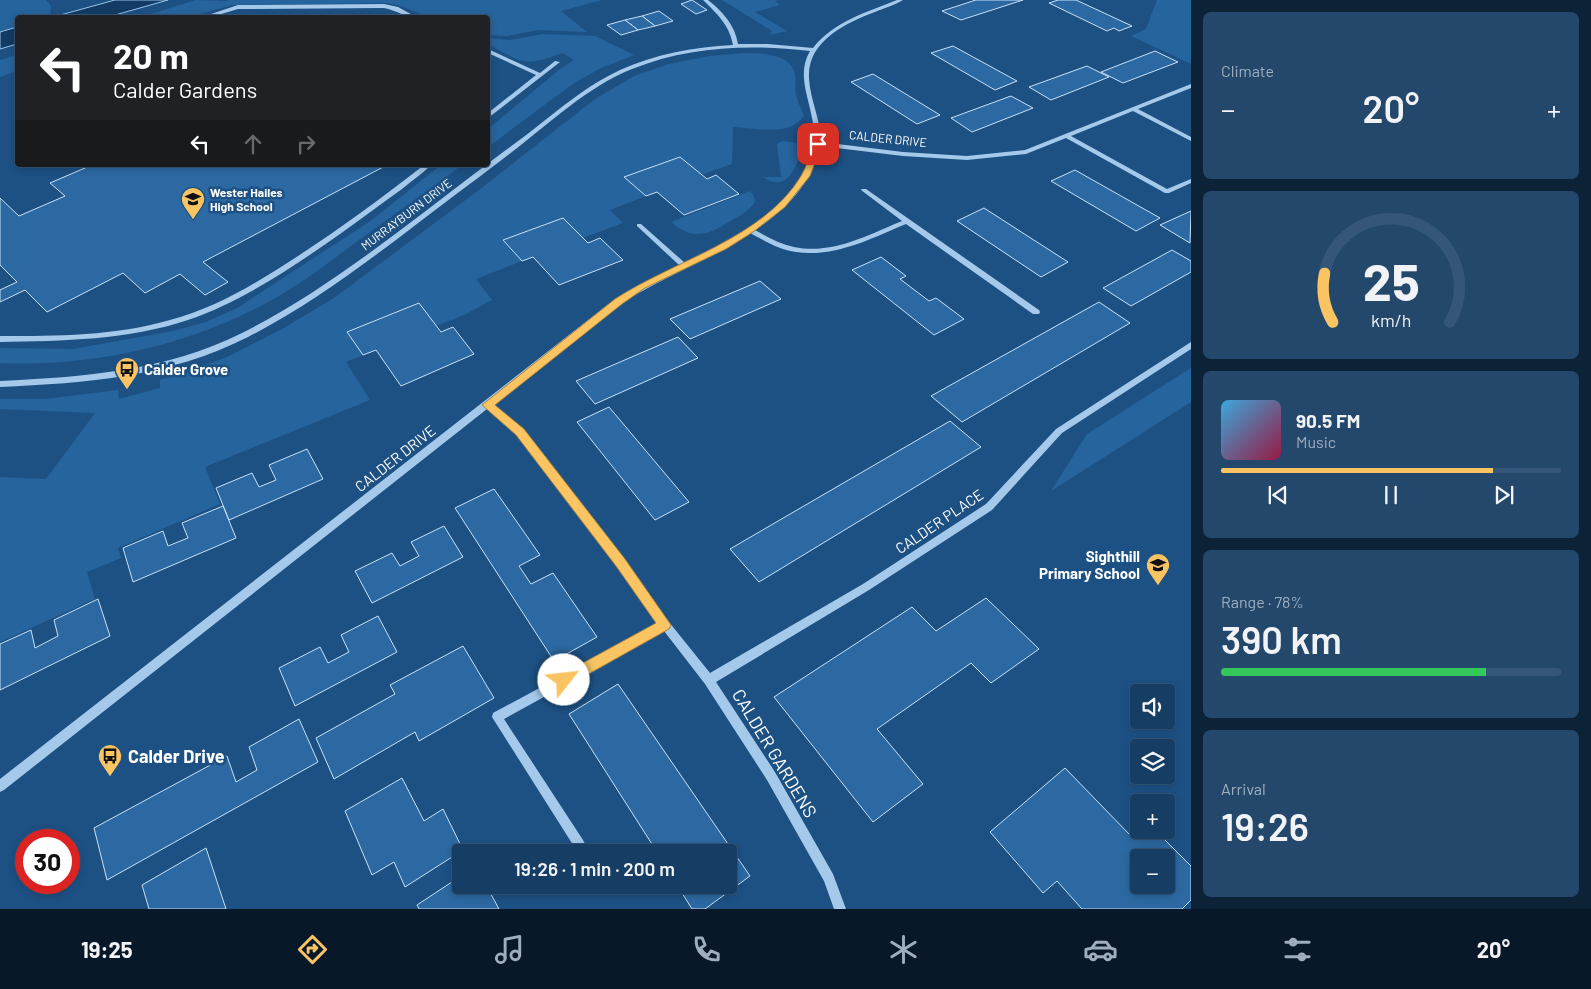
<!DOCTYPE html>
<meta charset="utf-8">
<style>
:root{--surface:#163d63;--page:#23486c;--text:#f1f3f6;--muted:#9eaebe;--line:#355678;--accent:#fac462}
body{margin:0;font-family:Barlow,sans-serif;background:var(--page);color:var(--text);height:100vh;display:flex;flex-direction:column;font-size:19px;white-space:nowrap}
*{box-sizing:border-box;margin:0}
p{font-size:16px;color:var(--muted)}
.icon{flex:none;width:28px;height:28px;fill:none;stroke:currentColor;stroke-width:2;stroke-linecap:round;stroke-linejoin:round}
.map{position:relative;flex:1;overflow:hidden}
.panel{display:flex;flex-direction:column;gap:12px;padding:12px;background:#0c2236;width:400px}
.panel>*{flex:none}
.hud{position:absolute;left:15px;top:15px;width:475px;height:152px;border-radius:5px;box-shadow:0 2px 8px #0003,0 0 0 1px var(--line);background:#202124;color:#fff;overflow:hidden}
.tools{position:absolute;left:1130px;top:684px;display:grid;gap:10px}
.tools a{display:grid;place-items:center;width:45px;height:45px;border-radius:5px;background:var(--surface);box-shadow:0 2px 8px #0003,0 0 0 1px var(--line);font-size:25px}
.speed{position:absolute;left:15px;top:829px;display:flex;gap:10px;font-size:25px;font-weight:700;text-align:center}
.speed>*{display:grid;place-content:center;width:65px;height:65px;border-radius:50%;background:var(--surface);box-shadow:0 2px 8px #0003,0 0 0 1px var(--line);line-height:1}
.speed .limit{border:8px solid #d22;background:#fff;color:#111}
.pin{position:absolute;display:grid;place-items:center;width:42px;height:42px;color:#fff;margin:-21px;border-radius:10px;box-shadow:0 2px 8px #0006}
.me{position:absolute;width:55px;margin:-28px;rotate:61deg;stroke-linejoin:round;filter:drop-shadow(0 0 4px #0008)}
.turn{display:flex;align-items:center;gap:18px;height:105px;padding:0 15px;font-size:22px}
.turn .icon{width:65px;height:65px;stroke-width:2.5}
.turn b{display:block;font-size:35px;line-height:42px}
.lanes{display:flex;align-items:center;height:48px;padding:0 15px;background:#0003;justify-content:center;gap:25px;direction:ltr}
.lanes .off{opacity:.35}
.big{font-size:38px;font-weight:600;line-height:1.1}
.panel .widget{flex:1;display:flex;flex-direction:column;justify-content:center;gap:8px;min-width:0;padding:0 18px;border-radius:8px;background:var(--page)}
.panel .dial{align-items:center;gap:0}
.dial svg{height:130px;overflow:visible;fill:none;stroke:var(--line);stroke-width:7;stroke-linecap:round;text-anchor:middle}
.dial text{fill:var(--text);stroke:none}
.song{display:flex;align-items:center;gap:15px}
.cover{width:60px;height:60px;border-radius:8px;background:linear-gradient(135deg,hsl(200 70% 55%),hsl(340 70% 35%))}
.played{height:5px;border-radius:2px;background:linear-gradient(90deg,var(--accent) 80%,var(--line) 80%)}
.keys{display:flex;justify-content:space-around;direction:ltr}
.heat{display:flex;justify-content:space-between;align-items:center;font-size:28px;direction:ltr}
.charge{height:8px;border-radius:4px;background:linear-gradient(90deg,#34c759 78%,var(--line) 0)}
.trip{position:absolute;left:452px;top:844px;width:285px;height:50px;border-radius:5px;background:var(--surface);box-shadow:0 2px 8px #0003,0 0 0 1px var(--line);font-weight:600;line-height:50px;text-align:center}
.tabs{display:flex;height:80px;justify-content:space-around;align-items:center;background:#091828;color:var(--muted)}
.tabs .icon{width:35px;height:35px}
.tabs .current{color:var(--accent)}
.tabs b{font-size:22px;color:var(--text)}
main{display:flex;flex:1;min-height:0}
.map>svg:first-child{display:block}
.green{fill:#26649d}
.water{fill:#133b63;stroke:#97c4ec}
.building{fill:#2c69a2;stroke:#c8e1f8;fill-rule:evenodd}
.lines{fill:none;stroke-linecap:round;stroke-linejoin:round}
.minor{fill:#a4c9ea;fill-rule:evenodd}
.route{fill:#fac462;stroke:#a27f40}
.labels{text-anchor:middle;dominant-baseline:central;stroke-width:5;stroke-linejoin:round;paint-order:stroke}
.far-street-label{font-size:12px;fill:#fff;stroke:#1d5184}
.far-poi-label{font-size:12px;font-weight:bold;fill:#fff;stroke:#1d5184;text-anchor:start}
.poi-label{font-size:15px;font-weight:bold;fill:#fff;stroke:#1d5184;text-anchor:start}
.street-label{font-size:15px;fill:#fff;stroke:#1d5184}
.near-street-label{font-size:18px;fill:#fff;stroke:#1d5184}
.near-poi-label{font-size:18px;font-weight:bold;fill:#fff;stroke:#1d5184;text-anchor:start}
</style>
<main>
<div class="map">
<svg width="1191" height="909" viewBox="0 0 1191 909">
<rect width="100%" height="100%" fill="#1d5184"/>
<g class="green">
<path d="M0 0H46L51 6 50 17 18 18 17 27 0 32Z"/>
<path d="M196 0 227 1 226 0H602L561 11 587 32 538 30 507 36 488 35V18L427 17 401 6 387 3 232 5 190 17 138 18Z"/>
<path d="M722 0H778L775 1 780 5 755 12 787 31 770 35 772 31Z"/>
<path d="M1157 0H1191V64L1131 36 1146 29Z"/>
<path d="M543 34 595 36 634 55 601 68 574 83 488 147V129L560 69 574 60 562 53C523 68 522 62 488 44V38L510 40Z"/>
<path d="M745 53C759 53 789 54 794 71 797 78 794 87 796 94 797 102 802 109 804 116 789 137 756 128 733 127L732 164 701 175 680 157 625 177 646 196 610 210 623 223 583 238 563 218 503 240 522 261 476 279 492 300 466 314 436 326 419 303 347 332 363 355 346 362 370 400 205 467 220 504 118 548 121 558 87 572 95 599 0 642V477L46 479 95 413 0 409V399H45L118 390 119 399 160 388V380L225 358 282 329 334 298 483 187 595 99 634 76 669 64 709 56Z"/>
<path d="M17 55V71L0 77V60Z"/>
<path d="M782 141 798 143 803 148C796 167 787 194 763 177H781L777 144Z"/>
<path d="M441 165H462C427 191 391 217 355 243 323 267 290 292 253 310 176 348 87 367 0 363V348L73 349 173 331 206 322 237 308 369 222Z"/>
<path d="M750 191 754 197 755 202C748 212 739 216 729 222 707 235 693 241 671 222Z"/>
<path d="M1191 368V402L1051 491 1087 434Z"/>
</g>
<g class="water">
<path d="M115 0H168L108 17H53Z"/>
<path d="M17 27V44L0 49V32Z"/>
</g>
<g class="building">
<path d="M692 0 707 10 696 14 681 4Z"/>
<path d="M976 0H1023L961 20 942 11Z"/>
<path d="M1058 0H1076L1132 26 1119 31 1114 28 1107 31 1049 3Z"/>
<path d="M659 11 673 21 655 26 642 16Z"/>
<path d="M642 16 655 26 638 30 625 20Z"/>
<path d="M625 20 638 30 621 35 607 25Z"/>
<path d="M953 46 1017 81 995 90 931 53Z"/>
<path d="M1155 51 1178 62 1123 83 1101 72Z"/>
<path d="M1087 66 1109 77 1051 100 1029 87Z"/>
<path d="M873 74 940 115 917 124 851 82Z"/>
<path d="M1011 96 1033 108 972 132 951 118Z"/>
<path d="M680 157 707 179 716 175 739 194 684 215 657 192 646 196 624 177Z"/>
<path d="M92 165H387L203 262 228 282 205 295 180 274 145 293 123 273 47 312 25 290 0 302V290L17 282 0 265V198L19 216 65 196 50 183Z"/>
<path d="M1075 170 1160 218 1136 231 1051 181Z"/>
<path d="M984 208 1068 262 1041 277 957 221Z"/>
<path d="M1191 211 1190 243 1160 225Z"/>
<path d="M563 218 588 243 600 238 623 260 559 285 533 257 522 261 503 240Z"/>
<path d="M1172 250 1191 261V272L1131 306 1103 288Z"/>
<path d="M881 257 906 276 900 279 929 301 936 298 964 319 934 335 852 270Z"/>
<path d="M760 281 781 299 690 339 670 319Z"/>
<path d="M1099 302 1130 323 962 422 931 396Z"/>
<path d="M419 303 441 332 453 327 474 354 401 386 376 350 363 355 347 332Z"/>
<path d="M678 337 698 358 595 404 576 381Z"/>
<path d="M609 407 689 502 655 520 577 422Z"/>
<path d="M950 421 981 447 759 582 730 549Z"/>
<path d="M307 449 323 479 229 520 216 488 252 473 259 487 276 480 269 465Z"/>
<path d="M494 489 540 555 519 566 531 584 553 573 597 637 554 661 455 508Z"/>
<path d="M223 506 236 538 133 582 123 548 163 531 168 546 188 538 182 523Z"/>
<path d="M444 526 463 557 372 603 355 571 392 553 400 566 419 556 411 542Z"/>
<path d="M986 598 1039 649 991 683 971 663 877 729 923 784 873 822 774 697 912 607 936 631Z"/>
<path d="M98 599 110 636 0 690V644L31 630 35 648 58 636 54 620Z"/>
<path d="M378 616 397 652 295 706 279 668 320 647 328 663 349 652 341 635Z"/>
<path d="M463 646 494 698 419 741 415 732 334 779 316 738 395 694 390 685Z"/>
<path d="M618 684 750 876 705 909H692L677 885H729V852H657L569 714Z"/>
<path d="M299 719 318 762 107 880 94 828 227 756 236 782 257 770 249 747Z"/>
<path d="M1065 768 1130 835 1139 827V830H1155L1191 866V900L1182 909H1082L1057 881 1043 893 990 832ZM1139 858H1166V885H1139Z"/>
<path d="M402 778 424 821 443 809 463 850 405 887 394 862 372 875 345 811Z"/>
<path d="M206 848 226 909H149L142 885Z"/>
<path d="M461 876V885H486L499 909H419L417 905Z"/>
</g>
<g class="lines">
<g class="minor">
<path d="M703 0H708C723 12 735 25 738 44H768L813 48C833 22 867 12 897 0H903C895 5 884 8 875 12 846 23 807 41 809 78 810 100 821 120 821 142L903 152 967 156 1025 150 1191 84V88L1138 109 1191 137V141L1133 111 1071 136 1167 189 1191 179V183L1169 193H1165L1066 138 1026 154 967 160 903 156 820 146C813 182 785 211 755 230 767 237 780 244 794 247 832 255 868 235 902 221L861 190 862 189H866L1039 310 1040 312 1039 314H1033L906 224C872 238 835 258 796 252 780 250 765 241 750 233 709 259 663 278 621 303L492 404 523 430 624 559 669 622 710 673 863 584 986 504 1056 429 1191 342V349L1062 433 992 510 869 590 716 682 775 772 833 874 846 909H834L824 881 767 780 705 684 664 631 504 719 583 840 585 844 583 848 579 850 575 848 492 717 493 713 658 624 618 565 517 434 487 409 4 790 0 792V779L615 299 637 286 679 265 637 226V224H641L685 263C739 236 829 192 812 118 808 95 797 73 810 51 750 44 689 46 632 69 587 87 550 123 512 152 474 181 435 210 396 240 349 275 301 310 248 337 169 377 87 383 0 387V381C84 377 166 371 242 333 329 289 405 226 482 168 502 153 524 137 544 121 568 102 592 83 620 70 655 54 695 47 733 45 729 24 717 14 703 0Z"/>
<path d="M384 4 398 7 418 18C406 18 396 10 384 8L238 9 208 18H199L238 5Z"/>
<path d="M488 49 540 73 555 61 560 62 488 118V113L536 75 488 53Z"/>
<path d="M424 165H431C422 174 411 181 402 189 381 204 361 219 340 234 293 267 243 301 188 320 128 340 63 341 0 342V336C57 336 115 336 170 320 216 308 258 282 298 256 341 228 383 197 424 165Z"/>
</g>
</g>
<path class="route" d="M818 141 822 144 810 176 785 207 753 232 726 249 645 288 622 304 495 405 524 429 625 559 671 625 669 629 569 685 564 687 559 685 557 680 559 676 656 623 616 566 516 435 482 405 615 299C673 261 764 238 801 176 807 166 810 154 814 144Z"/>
<defs>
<g id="school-pin" transform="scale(1.25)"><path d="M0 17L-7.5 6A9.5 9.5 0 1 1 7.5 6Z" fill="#fac462" stroke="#1d5184"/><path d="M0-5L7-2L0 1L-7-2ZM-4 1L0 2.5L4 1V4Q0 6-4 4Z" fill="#111"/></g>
<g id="bus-pin" transform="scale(1.25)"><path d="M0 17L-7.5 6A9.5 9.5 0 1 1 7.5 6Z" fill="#fac462" stroke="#1d5184"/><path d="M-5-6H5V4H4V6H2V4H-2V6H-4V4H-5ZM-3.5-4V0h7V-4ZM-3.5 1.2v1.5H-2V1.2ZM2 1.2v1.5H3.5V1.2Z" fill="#111"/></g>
</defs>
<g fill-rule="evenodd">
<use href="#school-pin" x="193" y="199"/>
<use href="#bus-pin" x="127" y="369"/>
<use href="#school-pin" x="1158" y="565"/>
<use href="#bus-pin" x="110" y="756"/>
</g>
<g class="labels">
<g class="far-street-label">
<text transform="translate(888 138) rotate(6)">CALDER DRIVE</text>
<text transform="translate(406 214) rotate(-37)">MURRAYBURN DRIVE</text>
</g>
<g class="far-poi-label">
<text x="210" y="192">Wester Hailes<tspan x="210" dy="14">High School</tspan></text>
</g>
<g class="poi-label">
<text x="144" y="369">Calder Grove</text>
<text x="1140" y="556" text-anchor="end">Sighthill<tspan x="1140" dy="17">Primary School</tspan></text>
</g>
<g class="street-label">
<text transform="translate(395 458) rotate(-38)">CALDER DRIVE</text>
<text transform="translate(939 521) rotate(-34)">CALDER PLACE</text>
</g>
<g class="near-street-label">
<text transform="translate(775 753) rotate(59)">CALDER GARDENS</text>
</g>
<g class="near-poi-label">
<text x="128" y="756">Calder Drive</text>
</g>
</g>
</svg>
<div class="tools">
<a><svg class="icon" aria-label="sound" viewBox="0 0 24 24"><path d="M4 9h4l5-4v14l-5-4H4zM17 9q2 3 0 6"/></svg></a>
<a><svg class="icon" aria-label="layers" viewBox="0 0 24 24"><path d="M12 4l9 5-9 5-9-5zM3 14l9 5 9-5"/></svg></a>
<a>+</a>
<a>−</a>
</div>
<div class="speed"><div class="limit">30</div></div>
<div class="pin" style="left:818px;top:144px;background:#d93025"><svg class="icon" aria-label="arrive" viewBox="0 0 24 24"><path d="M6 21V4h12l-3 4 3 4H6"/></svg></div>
<svg class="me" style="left:564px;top:680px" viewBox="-20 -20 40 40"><circle r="19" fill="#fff"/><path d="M0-13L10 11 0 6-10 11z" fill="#fac462"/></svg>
<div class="trip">19:26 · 1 min · 200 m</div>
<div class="hud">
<div class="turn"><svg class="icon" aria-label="left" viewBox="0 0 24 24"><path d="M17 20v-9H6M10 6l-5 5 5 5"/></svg><div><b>20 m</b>Calder Gardens</div></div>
<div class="lanes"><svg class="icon" aria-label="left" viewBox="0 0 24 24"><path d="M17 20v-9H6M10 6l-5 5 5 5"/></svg><svg class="icon off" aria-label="ahead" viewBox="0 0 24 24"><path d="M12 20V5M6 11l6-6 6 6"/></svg><svg class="icon off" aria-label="right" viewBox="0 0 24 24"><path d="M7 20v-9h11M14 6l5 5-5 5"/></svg></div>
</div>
</div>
<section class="panel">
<div class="widget"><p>Climate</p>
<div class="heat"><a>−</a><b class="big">20°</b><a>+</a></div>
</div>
<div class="widget dial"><svg viewBox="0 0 100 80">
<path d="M14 69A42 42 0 1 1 86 69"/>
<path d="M14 69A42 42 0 0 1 9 39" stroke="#fac462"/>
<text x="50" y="56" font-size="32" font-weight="700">25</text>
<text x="50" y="72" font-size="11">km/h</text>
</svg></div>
<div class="widget">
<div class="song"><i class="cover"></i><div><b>90.5 FM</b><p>Music</p></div></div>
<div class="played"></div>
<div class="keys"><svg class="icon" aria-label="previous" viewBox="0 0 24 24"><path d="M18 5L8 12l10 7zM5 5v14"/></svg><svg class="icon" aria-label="pause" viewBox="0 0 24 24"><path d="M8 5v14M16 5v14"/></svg><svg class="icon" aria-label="next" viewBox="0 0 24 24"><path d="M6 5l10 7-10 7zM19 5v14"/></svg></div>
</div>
<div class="widget"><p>Range · 78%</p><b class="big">390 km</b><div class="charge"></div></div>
<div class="widget"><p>Arrival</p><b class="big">19:26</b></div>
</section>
</main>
<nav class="tabs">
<b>19:25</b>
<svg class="icon current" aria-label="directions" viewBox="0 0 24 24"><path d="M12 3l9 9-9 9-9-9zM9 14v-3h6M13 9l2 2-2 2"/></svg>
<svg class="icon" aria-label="music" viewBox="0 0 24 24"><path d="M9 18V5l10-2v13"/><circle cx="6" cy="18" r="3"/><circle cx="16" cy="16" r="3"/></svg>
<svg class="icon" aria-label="phone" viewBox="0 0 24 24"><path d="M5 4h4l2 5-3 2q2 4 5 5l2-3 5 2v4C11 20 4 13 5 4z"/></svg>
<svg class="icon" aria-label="climate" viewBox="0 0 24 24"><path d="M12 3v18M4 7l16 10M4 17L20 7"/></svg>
<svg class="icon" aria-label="car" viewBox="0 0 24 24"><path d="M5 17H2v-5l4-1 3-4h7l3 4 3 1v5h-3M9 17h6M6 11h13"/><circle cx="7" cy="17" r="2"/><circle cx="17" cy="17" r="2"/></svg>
<svg class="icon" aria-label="filters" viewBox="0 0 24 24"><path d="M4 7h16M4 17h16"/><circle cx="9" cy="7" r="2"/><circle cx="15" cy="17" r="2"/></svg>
<b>20°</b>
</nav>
